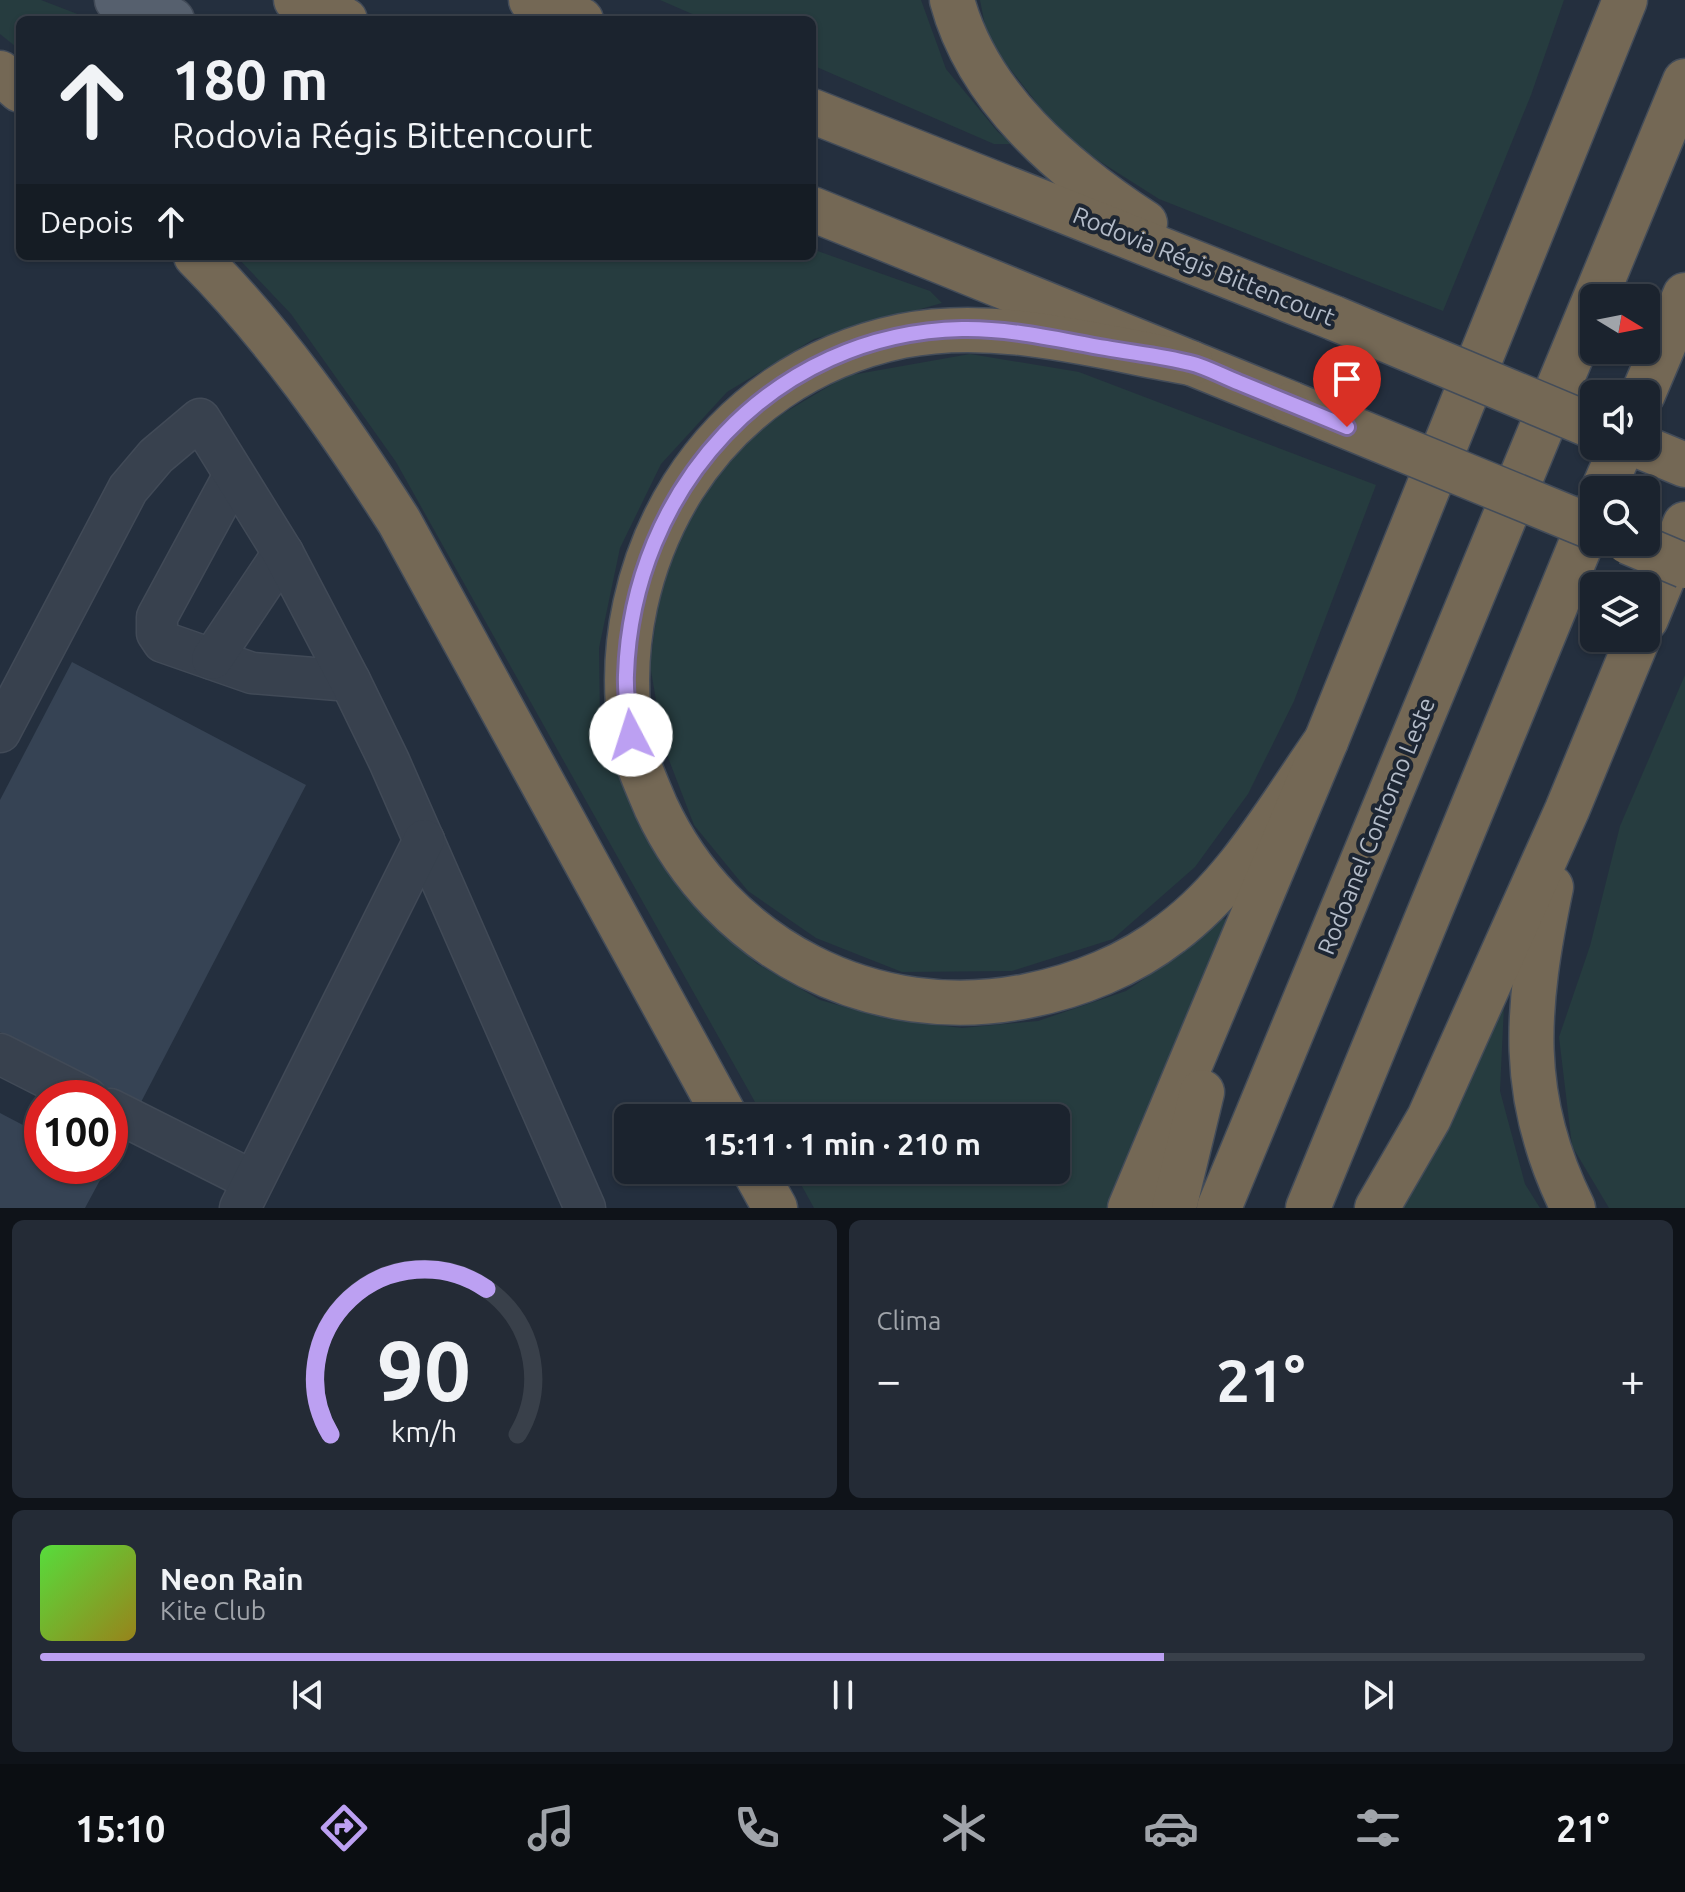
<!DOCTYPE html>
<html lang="pt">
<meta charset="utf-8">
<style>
:root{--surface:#1b232e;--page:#242b36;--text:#f1f3f6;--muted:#a0a4aa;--line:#39404a;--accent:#bca0f2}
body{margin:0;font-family:Ubuntu,sans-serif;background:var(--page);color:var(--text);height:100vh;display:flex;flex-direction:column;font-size:30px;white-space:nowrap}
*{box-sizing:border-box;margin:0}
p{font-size:26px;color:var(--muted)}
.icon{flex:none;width:44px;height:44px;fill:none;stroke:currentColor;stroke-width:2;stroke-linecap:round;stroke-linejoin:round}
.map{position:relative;height:1208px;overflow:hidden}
.drawer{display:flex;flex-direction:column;gap:12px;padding:12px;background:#0f1319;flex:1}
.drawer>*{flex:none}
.top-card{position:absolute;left:16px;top:16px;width:800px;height:244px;border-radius:12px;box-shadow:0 2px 6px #0004,0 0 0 2px var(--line);background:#1b232e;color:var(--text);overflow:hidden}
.needle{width:52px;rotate:100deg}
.tools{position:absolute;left:1580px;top:284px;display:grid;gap:16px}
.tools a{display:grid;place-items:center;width:80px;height:80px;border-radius:12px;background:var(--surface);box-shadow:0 2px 6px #0004,0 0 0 2px var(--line);font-size:40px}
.speed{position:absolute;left:24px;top:1080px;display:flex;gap:16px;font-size:40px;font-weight:700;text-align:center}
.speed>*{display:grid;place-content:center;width:104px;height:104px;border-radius:50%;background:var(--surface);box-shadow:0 2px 6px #0004,0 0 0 2px var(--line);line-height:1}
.speed .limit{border:12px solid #d22;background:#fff;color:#111}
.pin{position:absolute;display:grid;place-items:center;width:68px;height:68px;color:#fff;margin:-82px -34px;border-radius:50% 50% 50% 0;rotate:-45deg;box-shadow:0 0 8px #0007}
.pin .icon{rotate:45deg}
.me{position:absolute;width:88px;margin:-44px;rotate:355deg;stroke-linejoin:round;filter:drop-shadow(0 0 6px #0008)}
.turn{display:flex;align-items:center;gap:28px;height:168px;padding:0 24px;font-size:36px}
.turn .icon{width:104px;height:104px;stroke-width:2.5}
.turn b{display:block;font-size:56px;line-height:68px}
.then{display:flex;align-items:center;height:76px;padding:0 24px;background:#0003;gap:16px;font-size:30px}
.big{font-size:60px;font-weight:700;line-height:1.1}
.drawer .card{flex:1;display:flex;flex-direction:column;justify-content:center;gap:12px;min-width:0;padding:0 28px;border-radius:12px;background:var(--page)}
.drawer .dial{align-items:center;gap:0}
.dial svg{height:208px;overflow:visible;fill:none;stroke:var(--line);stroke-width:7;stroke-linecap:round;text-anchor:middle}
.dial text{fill:var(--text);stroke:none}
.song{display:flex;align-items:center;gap:24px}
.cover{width:96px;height:96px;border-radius:12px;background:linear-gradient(135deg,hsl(110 70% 55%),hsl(50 70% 35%))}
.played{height:8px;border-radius:4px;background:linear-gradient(90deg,var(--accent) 70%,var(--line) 70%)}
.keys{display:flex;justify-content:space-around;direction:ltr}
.heat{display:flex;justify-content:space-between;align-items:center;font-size:44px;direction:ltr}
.drawer .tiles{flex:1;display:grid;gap:12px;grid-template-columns:1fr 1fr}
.card:last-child{grid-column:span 2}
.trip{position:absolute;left:614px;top:1104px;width:456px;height:80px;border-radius:12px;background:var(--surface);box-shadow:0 2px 6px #0004,0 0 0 2px var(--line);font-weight:700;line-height:80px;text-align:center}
.tab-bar{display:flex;height:128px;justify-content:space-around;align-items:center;background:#0b0e12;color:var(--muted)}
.tab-bar .icon{width:56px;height:56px}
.tab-bar .active{color:var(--accent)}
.tab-bar b{font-size:36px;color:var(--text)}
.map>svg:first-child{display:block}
.green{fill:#263c3f}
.building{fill:#364354}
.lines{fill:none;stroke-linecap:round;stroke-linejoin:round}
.minor-casing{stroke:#414a57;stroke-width:43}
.major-casing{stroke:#414a57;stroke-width:47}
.highway-casing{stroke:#434c59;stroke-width:47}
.minor{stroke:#38414e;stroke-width:40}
.major{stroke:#56606e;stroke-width:44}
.highway{stroke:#746855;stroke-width:44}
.highway-bridge-casing{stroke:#434c59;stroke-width:47;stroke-linecap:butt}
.highway-bridge{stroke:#746855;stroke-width:44}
.route-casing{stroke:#7a689d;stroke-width:20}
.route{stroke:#bca0f2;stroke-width:14}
.labels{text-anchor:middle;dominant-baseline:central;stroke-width:8;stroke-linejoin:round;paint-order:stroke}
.street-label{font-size:24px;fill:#b4bcc9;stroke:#1d2633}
</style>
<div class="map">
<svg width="1685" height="1208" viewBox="0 0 1685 1208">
<rect width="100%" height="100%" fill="#242f3e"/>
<g class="green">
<path d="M0 0H41L93 20H20V50L0 34Z"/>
<path d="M660 0H921L946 69 998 132 1013 144H994L812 65V20H706Z"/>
<path d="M980 0H1564L1531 95 1443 311 1159 199 1066 140 988 41Z"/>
<path d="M812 249 930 291 942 303 814 339 727 392 661 464 620 548 599 648 600 723 643 827 696 906 756 963 820 1000 888 1019 962 1028 1038 1021 1126 991 1180 955 1216 921 1230 918 1107 1208H814L793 1170H1056V1118H764L396 462 291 314 236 256H812Z"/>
<path d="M970 354 1079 372 1376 485 1294 701 1248 794 1195 867 1113 939 1012 971 902 972 816 938 748 891 694 825 664 747 650 665 664 558 737 441 846 376Z"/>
<path d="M1685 675V1208H1609L1572 1146 1559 1037 1590 946 1620 826Z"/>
<path d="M1505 984 1500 1091 1525 1184 1540 1208H1403L1438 1142Z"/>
</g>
<g class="building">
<path d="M72 662 306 785 139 1106 0 1032V800Z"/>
<path d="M0 1113 42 1135V1166L106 1169 85 1208H0Z"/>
</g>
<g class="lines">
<g class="minor-casing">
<g id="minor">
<path d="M234 475 157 617V633L163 642 252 673 350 681"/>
<path d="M212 659 283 553"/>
<path d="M0 732 128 489 156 456 200 419 283 553 350 681 389 761 585 1208"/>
<path d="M0 1054 87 1098"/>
<path d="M110 1109 253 1181"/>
<path d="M240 1208 424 840"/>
</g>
</g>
<g class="major-casing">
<path id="major" d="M117 0 172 20"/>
</g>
<g class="highway-casing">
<g id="highway">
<path d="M296 0 345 20"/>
<path d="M531 0 581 20"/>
<path d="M952 0C978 98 1064 170 1145 223"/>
<path d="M0 73 20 90"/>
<path d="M812 111 1334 318"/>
<path d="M812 209 1292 404"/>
<path d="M196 256C275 335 339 427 399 521L726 1118"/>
<path d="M1191 363C1098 347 997 317 902 336 811 355 733 408 683 487 638 559 618 647 631 732 634 758 646 783 656 807 722 949 874 1027 1027 996 1078 986 1130 965 1171 933 1237 884 1279 808 1326 741"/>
<path d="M1643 394 1685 295"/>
<path d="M1639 446 1685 465"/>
<path d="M1603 490 1622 446"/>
<path d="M1646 619 1685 524"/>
<path d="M1551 887C1526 1007 1517 1096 1573 1208"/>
<path d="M754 1170 775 1208"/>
<path d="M1130 1208 1326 741 1625 0"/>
<path d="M1174 1208 1202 1092"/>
<path d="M1219 1208 1685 81"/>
<path d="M1308 1208 1594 512"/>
<path d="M1377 1208 1429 1118 1567 810 1638 638"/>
</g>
</g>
<use href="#minor" class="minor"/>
<use href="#major" class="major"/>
<use href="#highway" class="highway"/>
<g class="highway-bridge-casing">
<g id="highway-bridge">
<path d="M1334 318 1594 427"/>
<path d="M1292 404 1594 528"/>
<path d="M1628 542 1685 566"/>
</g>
</g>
<use href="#highway-bridge" class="highway-bridge"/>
</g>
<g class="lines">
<g class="route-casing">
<path id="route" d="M631 735C629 716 625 695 626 675 632 489 772 333 962 329 1010 328 1059 340 1106 348 1134 353 1163 356 1190 363 1207 367 1224 377 1240 383 1276 398 1311 412 1347 427"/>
</g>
<use href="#route" class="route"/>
</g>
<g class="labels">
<g class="street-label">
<text transform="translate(1204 266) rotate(22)">Rodovia Régis Bittencourt</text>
<text transform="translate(1376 826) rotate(-68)">Rodoanel Contorno Leste</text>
</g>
</g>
</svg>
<div class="tools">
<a><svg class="needle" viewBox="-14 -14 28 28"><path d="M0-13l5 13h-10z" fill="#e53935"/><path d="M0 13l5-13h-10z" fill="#a0a4aa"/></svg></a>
<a><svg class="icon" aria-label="sound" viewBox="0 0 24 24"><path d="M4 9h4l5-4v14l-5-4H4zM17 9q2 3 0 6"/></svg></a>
<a><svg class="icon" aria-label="search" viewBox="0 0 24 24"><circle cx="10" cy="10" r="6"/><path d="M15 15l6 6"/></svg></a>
<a><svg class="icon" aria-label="layers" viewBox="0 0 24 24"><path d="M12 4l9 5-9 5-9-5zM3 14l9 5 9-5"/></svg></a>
</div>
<div class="speed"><div class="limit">100</div></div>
<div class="pin" style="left:1347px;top:427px;background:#d93025"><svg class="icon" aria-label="arrive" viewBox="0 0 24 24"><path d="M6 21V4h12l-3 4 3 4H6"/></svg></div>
<svg class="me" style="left:631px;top:735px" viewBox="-20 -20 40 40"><circle r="19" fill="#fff"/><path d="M0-13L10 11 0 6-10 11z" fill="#bca0f2"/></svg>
<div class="trip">15:11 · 1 min · 210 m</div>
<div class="top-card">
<div class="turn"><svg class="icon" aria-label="ahead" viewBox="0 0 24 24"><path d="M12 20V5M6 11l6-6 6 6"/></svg><div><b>180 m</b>Rodovia Régis Bittencourt</div></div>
<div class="then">Depois<svg class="icon" aria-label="ahead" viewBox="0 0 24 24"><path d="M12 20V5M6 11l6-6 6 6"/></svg></div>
</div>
</div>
<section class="drawer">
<div class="tiles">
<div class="card dial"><svg viewBox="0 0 100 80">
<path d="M14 69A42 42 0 1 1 86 69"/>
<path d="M14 69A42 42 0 0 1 74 13" stroke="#bca0f2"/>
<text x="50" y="56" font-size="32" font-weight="700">90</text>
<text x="50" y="72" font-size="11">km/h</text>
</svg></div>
<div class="card"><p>Clima</p>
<div class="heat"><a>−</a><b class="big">21°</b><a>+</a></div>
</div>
<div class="card">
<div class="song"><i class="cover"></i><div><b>Neon Rain</b><p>Kite Club</p></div></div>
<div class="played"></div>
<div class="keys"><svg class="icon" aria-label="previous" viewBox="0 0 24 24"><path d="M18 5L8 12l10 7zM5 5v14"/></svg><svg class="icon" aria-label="pause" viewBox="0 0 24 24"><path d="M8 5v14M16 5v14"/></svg><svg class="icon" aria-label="next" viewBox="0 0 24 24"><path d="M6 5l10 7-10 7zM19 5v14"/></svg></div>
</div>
</div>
</section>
<nav class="tab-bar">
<b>15:10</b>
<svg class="icon active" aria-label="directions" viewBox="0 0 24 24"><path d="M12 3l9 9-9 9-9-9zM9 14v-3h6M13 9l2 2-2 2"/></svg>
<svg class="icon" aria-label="music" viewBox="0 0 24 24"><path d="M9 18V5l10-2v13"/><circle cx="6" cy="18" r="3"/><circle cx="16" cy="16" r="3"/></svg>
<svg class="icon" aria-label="phone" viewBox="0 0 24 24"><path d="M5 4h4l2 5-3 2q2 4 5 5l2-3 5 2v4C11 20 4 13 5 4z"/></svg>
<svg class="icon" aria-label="climate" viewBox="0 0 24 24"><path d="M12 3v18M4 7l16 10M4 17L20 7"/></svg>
<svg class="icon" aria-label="car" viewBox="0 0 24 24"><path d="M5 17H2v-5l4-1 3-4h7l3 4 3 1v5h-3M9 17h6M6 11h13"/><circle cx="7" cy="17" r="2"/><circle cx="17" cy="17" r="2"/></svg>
<svg class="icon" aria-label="filters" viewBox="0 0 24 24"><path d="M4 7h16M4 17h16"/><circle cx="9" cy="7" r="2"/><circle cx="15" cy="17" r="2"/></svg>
<b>21°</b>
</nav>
